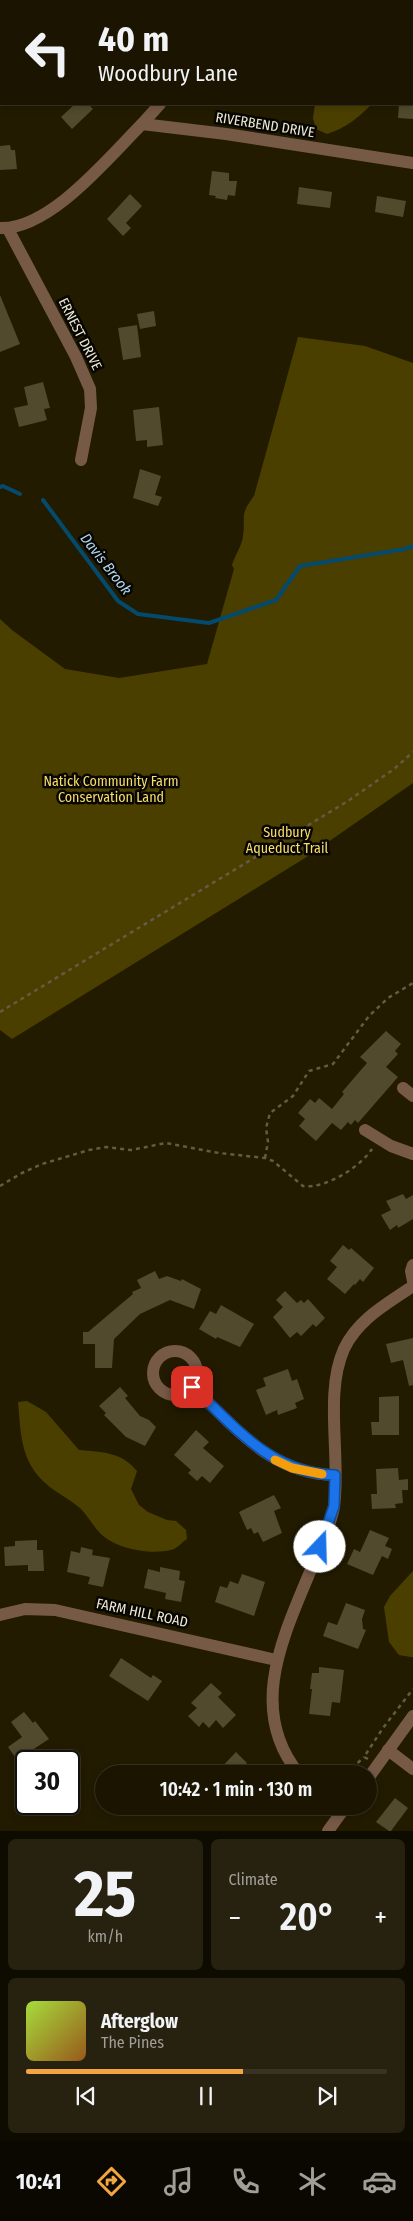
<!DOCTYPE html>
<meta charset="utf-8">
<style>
:root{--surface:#1a1400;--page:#27210f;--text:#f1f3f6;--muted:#9f9e99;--line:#383322;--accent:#f3a443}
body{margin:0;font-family:"Fira Sans Condensed",sans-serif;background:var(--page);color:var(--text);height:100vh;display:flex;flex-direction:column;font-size:19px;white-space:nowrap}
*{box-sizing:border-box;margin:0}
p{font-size:16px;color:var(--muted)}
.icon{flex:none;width:28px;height:28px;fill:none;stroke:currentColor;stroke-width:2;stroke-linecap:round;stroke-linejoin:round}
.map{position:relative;height:1831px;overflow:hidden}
.panel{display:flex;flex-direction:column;gap:8px;padding:8px;background:#0e0b00;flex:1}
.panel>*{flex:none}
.hud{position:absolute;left:0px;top:0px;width:414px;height:105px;box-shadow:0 2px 8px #0003,0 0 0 1px var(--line);background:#1a1400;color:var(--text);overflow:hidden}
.speed{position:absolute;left:15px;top:1750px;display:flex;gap:10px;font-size:25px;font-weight:700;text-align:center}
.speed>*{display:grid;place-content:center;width:65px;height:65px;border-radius:50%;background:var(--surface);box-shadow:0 2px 8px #0003,0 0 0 1px var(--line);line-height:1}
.speed .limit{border:2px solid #111;border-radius:8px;background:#fff;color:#111}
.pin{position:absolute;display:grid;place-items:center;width:42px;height:42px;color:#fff;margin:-21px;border-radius:10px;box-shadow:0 2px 8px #0006}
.me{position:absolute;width:55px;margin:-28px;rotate:21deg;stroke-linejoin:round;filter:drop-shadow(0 0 4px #0008)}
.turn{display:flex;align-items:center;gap:18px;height:105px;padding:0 15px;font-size:22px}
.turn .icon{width:65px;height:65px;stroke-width:2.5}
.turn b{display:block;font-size:35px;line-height:42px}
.big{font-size:38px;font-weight:600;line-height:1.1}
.panel .tile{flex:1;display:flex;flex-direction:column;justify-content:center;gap:8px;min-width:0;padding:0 18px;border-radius:8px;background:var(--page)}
.panel .dial{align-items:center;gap:0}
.dial b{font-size:65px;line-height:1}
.song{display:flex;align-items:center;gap:15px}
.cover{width:60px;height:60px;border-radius:8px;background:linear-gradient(135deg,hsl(80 70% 55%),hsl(30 70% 35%))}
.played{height:5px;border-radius:2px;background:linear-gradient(90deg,var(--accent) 60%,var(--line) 60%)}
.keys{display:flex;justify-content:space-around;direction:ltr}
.heat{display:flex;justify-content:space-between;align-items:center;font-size:28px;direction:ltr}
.panel .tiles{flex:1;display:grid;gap:8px;grid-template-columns:1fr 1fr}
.tile:last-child{grid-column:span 2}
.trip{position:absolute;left:95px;top:1765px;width:282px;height:50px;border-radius:25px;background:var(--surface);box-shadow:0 2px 8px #0003,0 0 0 1px var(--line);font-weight:600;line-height:50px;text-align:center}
.tab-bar{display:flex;height:80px;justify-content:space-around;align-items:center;background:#0a0800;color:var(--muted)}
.tab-bar .icon{width:35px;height:35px}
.tab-bar .selected{color:var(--accent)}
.tab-bar b{font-size:22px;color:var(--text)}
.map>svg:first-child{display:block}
.green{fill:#4b3f00}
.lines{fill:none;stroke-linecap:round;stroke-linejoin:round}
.stream{stroke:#034a6d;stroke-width:4}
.building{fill:#514a2d}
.path{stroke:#625c44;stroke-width:2.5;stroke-dasharray:4 4;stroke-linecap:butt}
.minor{stroke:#775a46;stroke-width:12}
.route-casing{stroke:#114b97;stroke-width:12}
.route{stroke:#1a73e8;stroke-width:9}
.slow{stroke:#f59e0b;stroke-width:9}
.labels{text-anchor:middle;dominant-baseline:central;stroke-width:5;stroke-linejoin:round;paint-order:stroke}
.street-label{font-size:14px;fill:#eeead9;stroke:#080600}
.park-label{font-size:14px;fill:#f8dd6a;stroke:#080600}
.water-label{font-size:15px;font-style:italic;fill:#aed4ef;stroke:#080600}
</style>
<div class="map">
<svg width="413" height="1831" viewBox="0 0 413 1831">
<rect width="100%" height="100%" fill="#221b00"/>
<g class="green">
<path d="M315 104H372C358 118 346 128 327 134L316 129 313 118Z"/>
<path d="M298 337 365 346 413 363V783L305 858 12 1039 0 1030V619L12 630 65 669 119 678 207 664 234 569 232 565C235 555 242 546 243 536 246 514 239 516 254 496Z"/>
<path d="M27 1401 46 1412 79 1450C102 1452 122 1452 137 1471L131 1489 139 1505 148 1512 167 1520 176 1521 186 1530 187 1539C182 1542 177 1549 171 1550 150 1555 115 1549 100 1533 93 1526 88 1516 81 1509 64 1494 43 1488 30 1464 20 1445 20 1423 18 1402Z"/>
<path d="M413 1571V1657H411L399 1655 389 1642 384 1607 390 1596Z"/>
</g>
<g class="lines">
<g class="stream">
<path d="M0 487 3 486 20 494"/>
<path d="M43 500 118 601 138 614 209 623 276 600 300 566 405 549 413 546"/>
</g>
</g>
<g class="building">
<path d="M75 104H88L93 109 72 129 61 117Z"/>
<path d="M399 104H413V119L398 118Z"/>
<path d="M10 145 11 150H15L17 169 0 170V146Z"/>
<path d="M212 171 229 173V181H237L235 196 228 195 227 200 215 198 216 196 209 195Z"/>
<path d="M299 187 332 192 330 208 297 204Z"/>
<path d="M130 194 142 206 126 223 131 228 123 236 107 219Z"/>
<path d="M377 196 406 201 403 217 375 212Z"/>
<path d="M0 295 20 344 0 352Z"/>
<path d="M154 311 156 326 140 329 137 314Z"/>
<path d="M137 325 141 357 123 360 118 328Z"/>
<path d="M43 382 50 408 44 409 47 420 19 427 14 408 28 405 24 387Z"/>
<path d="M159 407 163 445 147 447V440L136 441 133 410Z"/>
<path d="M140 469 161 476 155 495 162 497 158 506 133 498Z"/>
<path d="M386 1031 401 1044 395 1051 398 1054 386 1067 398 1077 358 1123 355 1120 351 1125 348 1122 341 1130 332 1123 316 1141 299 1126 305 1119 298 1113 310 1099 315 1103 319 1098 332 1109 344 1094 342 1092 367 1063 360 1057Z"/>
<path d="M403 1194 406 1199 413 1195V1219L398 1228 397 1225 390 1230 381 1215 391 1210 386 1201Z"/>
<path d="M343 1245 349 1250 351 1248 374 1268 363 1282 360 1279 355 1285 354 1284 345 1294 327 1279 337 1267 330 1261Z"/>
<path d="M155 1271 159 1279 167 1276 181 1281 182 1279 201 1289 194 1309 170 1300 140 1314 114 1339 112 1368H95V1344H83V1332H88L133 1294 132 1292 141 1288 137 1280Z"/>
<path d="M285 1291 297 1303 301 1300 304 1303 308 1299 325 1318 316 1327 313 1324 301 1336 297 1332 290 1338 273 1317 283 1307 276 1300Z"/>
<path d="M221 1305 254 1324 240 1347 217 1337 216 1339 199 1329 210 1311 216 1314Z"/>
<path d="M413 1338V1385L409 1386 403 1360 391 1363 386 1344Z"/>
<path d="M288 1369 292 1381 297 1379 304 1399 295 1403 297 1408 278 1415 277 1410 266 1415 256 1390 266 1386 263 1378Z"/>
<path d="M120 1387 128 1396 125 1398 140 1416 149 1420 156 1427 145 1446 126 1437 104 1415 106 1413 99 1406Z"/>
<path d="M399 1396V1435H372L371 1422H379V1397Z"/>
<path d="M196 1430 209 1442 203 1448 224 1466 210 1483 202 1476 197 1481 188 1473 191 1470 174 1455Z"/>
<path d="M398 1468 399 1480 408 1479V1490H402L403 1503 395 1504 396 1508 372 1509 371 1494H377L376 1469Z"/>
<path d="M274 1495 281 1508 274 1511 282 1533 263 1542 258 1532 254 1534 251 1528 247 1530 239 1512Z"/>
<path d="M370 1530 389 1538 385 1546 392 1549 388 1559 382 1556 373 1575 347 1564 354 1549 360 1552Z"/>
<path d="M37 1540V1550H43L44 1571H28V1565L5 1566 4 1547 15 1546V1541Z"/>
<path d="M81 1547 93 1550 92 1555 110 1558 103 1587 88 1584 90 1577 67 1572 71 1551 80 1553Z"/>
<path d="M160 1567 180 1571 179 1580 185 1581 181 1602 165 1599 166 1593 144 1588 148 1569 160 1572Z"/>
<path d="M242 1574 265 1582 254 1616 215 1602 220 1586 227 1588 230 1581 238 1584Z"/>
<path d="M346 1603 365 1610 362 1619 363 1629 366 1630 358 1649 323 1636 328 1622 337 1625Z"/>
<path d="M121 1658 151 1678 153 1675 162 1681 148 1701 109 1676Z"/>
<path d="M319 1667 344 1670 340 1703 332 1702 330 1716 309 1714 312 1689H310L312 1673H319Z"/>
<path d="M211 1683 222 1693 218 1697 236 1715 223 1728 216 1720 209 1728 203 1722 199 1727 188 1716 197 1708 191 1703Z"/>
<path d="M24 1712 33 1723 35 1721 49 1739 17 1760 8 1747 22 1737 11 1722Z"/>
<path d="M236 1752 247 1763 244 1767 251 1774H215Z"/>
<path d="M395 1798 408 1808 391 1831H389L376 1822Z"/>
</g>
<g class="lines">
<g class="path">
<path d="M0 1012 348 801 394 769 413 752"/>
<path d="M265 1158 268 1142 266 1128 270 1113 293 1096 309 1071 333 1064 369 1016 388 998 413 983"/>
<path d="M0 1186 22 1173 42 1164 89 1150 106 1147 131 1150 166 1143 219 1153 265 1158 273 1161 303 1186C326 1189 360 1167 372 1149"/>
<path d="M368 1759 364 1757 383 1728 413 1689"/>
<path d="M346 1774 364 1757"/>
</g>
<g class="minor">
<path d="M254 1 255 0"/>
<path d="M142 124 160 104"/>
<path d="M0 228C50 230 109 157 142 124L226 134 413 163"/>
<path d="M8 229 76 357 90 389 91 408 81 460"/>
<path d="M403 1088 413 1096"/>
<path d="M365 1130 391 1146 413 1154"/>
<path d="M413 1265 411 1271 413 1281"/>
<circle cx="175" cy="1373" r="22"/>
<path d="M192 1387C236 1427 270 1474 335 1475"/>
<path d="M0 1615 25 1609 55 1610 276 1660"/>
<path d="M388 1750 413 1769"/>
<path d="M299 1774C243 1705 289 1626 316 1557 323 1540 331 1524 334 1507 341 1458 324 1393 344 1349 358 1319 387 1304 413 1286"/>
<path d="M369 1777 413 1716"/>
<path d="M328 1831 346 1806"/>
</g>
</g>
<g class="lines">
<g class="route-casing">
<path id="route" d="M192 1387C237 1428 270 1473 335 1475L334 1506 320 1547"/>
</g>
<use href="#route" class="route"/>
<path class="slow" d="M275 1460 292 1468 322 1474"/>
</g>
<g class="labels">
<g class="street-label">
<text transform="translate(265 125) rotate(9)">RIVERBEND DRIVE</text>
<text transform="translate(80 334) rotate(63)">ERNEST DRIVE</text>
<text transform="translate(142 1613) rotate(12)">FARM HILL ROAD</text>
</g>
<g class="park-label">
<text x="111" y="781">Natick Community Farm<tspan x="111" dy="16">Conservation Land</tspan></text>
<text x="287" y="832">Sudbury<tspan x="287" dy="16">Aqueduct Trail</tspan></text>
</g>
<g class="water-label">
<text transform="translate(106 564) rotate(52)">Davis Brook</text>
</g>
</g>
</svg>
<div class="speed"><div class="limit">30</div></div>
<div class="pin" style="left:192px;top:1387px;background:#d93025"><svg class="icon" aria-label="arrive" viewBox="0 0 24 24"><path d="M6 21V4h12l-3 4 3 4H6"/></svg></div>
<svg class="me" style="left:320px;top:1547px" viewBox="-20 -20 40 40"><circle r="19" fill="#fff"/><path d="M0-13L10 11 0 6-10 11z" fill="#1a73e8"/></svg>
<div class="trip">10:42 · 1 min · 130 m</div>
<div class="hud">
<div class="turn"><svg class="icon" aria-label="left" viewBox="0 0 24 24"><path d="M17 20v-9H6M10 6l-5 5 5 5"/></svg><div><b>40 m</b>Woodbury Lane</div></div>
</div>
</div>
<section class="panel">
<div class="tiles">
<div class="tile dial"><b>25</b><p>km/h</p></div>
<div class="tile"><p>Climate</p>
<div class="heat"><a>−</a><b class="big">20°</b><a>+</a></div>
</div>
<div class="tile">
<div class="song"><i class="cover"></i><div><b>Afterglow</b><p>The Pines</p></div></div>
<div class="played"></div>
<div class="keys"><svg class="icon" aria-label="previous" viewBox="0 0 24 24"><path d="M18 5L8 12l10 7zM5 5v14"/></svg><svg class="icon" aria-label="pause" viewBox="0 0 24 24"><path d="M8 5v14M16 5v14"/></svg><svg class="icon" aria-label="next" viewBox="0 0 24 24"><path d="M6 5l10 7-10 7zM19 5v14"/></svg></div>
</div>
</div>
</section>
<nav class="tab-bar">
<b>10:41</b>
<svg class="icon selected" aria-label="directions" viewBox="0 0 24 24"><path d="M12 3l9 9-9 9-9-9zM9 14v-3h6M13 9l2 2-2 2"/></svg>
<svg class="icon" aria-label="music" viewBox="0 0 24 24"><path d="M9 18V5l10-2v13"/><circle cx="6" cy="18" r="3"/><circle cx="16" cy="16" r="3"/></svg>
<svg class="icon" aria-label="phone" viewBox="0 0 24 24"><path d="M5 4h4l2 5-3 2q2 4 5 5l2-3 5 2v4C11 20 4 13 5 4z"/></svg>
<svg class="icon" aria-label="climate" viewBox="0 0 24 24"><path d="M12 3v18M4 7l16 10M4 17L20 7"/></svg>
<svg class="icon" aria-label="car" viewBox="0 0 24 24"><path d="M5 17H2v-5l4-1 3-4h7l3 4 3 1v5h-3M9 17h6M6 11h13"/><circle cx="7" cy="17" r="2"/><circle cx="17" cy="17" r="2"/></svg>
</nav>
